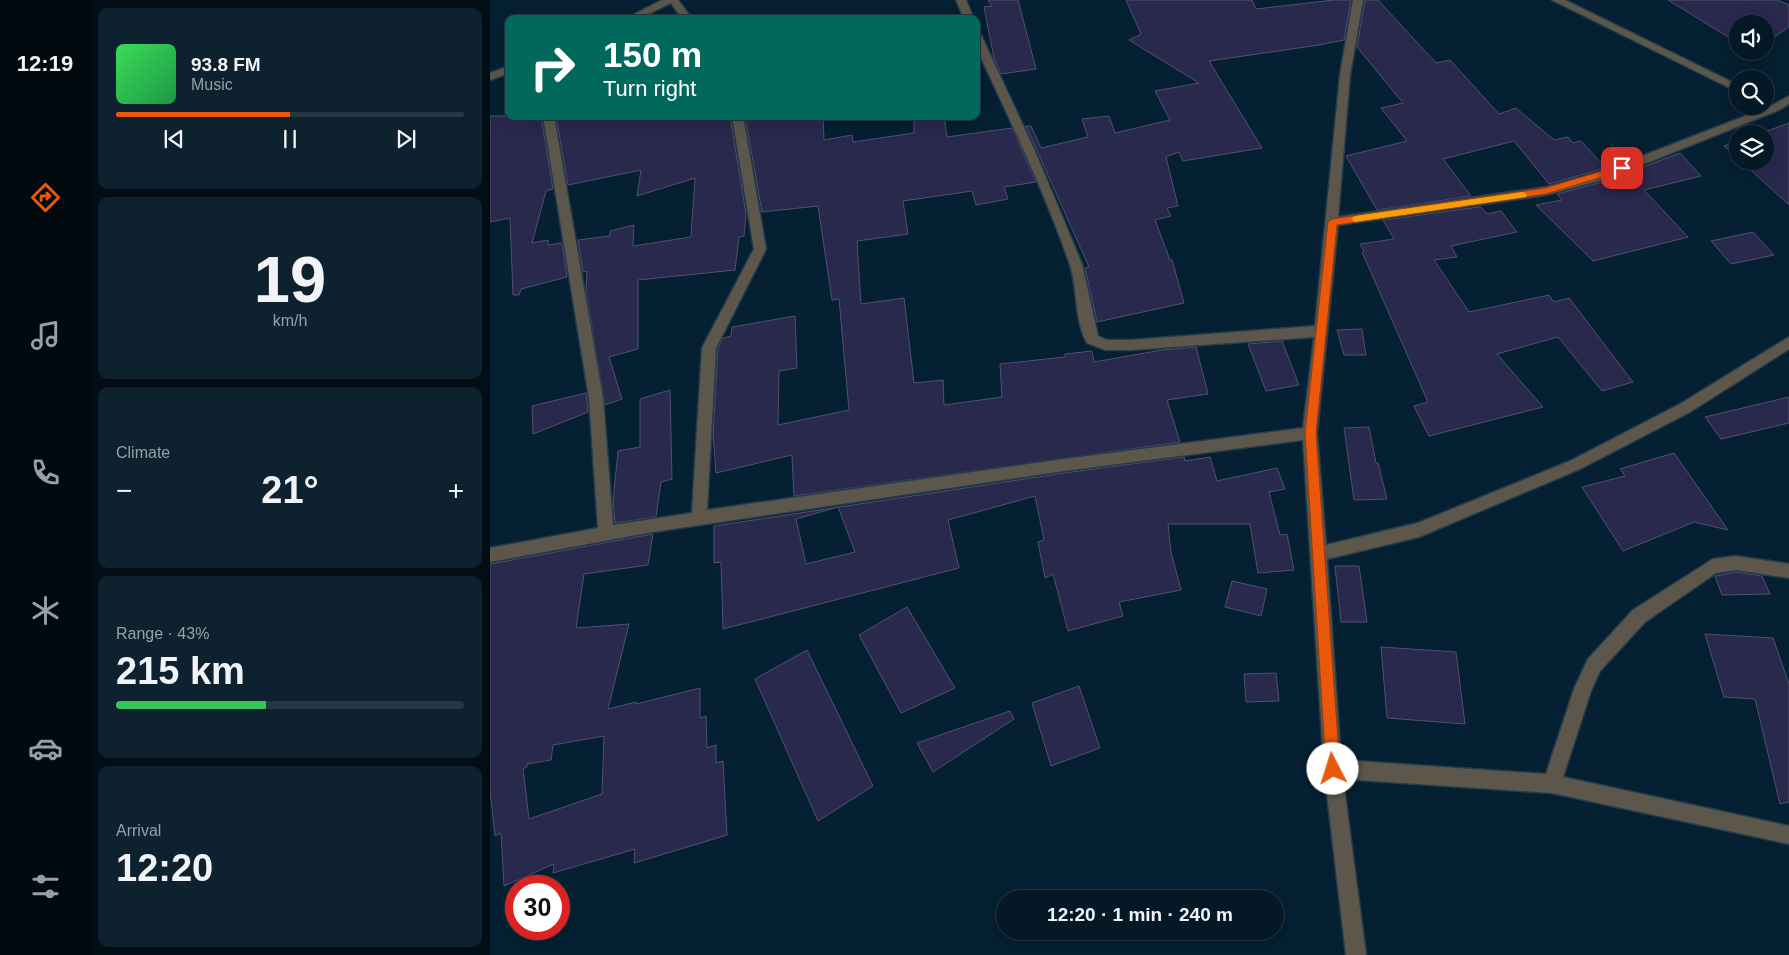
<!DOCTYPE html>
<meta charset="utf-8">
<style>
:root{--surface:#041826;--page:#0d212e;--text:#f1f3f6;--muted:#97a0a7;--line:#253743;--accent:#ea580c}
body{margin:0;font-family:Helvetica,sans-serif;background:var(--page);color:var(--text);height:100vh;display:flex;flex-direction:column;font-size:19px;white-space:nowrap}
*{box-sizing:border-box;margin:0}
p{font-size:16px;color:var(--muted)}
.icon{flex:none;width:28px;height:28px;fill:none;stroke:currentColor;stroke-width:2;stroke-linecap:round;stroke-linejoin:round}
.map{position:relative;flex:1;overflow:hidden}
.sheet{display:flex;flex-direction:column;gap:8px;padding:8px;background:#020d15;width:400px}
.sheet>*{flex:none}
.hud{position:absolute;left:15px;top:15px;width:475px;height:105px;border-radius:10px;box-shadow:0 5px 20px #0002,0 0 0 1px var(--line);background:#00695c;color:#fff;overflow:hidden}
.fabs{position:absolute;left:1239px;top:15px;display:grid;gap:10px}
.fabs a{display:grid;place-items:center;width:45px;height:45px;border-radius:50%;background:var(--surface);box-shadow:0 5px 20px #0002,0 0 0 1px var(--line);font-size:25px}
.speed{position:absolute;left:15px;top:875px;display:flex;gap:10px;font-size:25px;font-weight:700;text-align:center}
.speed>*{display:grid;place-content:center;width:65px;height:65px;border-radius:50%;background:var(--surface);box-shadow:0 5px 20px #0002,0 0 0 1px var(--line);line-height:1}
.speed .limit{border:8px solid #d22;background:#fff;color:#111}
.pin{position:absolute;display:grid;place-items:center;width:42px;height:42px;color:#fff;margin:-21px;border-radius:10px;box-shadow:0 2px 8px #0006}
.me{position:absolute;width:55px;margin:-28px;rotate:355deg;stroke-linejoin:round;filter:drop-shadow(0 0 4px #0008)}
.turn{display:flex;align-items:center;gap:18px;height:105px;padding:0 15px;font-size:22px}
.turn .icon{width:65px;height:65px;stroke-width:2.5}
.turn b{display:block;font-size:35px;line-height:42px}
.big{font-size:38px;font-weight:700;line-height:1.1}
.sheet .widget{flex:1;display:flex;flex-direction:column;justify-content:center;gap:8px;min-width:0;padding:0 18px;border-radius:10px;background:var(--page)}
.sheet .dial{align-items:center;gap:0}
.dial b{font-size:65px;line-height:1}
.song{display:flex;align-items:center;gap:15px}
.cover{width:60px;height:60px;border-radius:8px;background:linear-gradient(135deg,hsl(130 70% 55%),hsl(140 70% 35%))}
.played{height:5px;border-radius:2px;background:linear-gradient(90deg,var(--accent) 50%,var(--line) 50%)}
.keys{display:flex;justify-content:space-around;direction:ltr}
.heat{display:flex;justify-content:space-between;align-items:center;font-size:28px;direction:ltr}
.charge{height:8px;border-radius:4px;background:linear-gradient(90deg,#34c759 43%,var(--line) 0)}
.trip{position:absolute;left:506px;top:890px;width:288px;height:50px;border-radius:25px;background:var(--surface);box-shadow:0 5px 20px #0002,0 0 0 1px var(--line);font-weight:700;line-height:50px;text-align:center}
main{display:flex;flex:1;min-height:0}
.menu{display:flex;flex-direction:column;width:90px;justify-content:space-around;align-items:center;background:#020a0f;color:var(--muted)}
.menu .icon{width:35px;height:35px}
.menu .current{color:var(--accent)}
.menu b{font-size:22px;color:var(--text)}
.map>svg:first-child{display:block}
.building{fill:#29284d;stroke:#51516e;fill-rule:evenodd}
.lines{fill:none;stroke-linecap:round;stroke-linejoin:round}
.minor-casing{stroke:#233c4d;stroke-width:3}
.minor{fill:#5d574b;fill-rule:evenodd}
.route{fill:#ea580c;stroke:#983908}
.slow{fill:#f59e0b}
</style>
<main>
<nav class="menu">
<b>12:19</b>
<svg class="icon current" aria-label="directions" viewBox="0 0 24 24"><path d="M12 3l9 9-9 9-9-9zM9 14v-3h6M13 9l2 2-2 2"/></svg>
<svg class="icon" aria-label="music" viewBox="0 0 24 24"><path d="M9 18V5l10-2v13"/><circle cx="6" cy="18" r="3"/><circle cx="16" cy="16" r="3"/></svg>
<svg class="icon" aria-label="phone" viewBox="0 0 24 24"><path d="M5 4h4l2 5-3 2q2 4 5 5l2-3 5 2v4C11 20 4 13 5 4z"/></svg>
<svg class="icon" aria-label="climate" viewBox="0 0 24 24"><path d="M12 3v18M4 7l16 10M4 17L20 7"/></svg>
<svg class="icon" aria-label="car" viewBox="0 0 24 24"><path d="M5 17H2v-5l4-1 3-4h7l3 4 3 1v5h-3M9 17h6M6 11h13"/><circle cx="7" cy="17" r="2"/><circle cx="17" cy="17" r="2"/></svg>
<svg class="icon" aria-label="filters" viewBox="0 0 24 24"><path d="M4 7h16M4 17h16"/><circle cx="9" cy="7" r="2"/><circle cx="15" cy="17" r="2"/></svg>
</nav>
<section class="sheet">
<div class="widget">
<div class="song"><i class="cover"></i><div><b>93.8 FM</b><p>Music</p></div></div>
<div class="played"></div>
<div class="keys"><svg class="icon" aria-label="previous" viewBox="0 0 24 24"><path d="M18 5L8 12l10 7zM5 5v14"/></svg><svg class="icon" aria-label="pause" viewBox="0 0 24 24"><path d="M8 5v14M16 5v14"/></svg><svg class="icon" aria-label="next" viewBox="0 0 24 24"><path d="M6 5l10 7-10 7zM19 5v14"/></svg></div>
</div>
<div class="widget dial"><b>19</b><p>km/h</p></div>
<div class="widget"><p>Climate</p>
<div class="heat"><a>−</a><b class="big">21°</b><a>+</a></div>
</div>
<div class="widget"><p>Range · 43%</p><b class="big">215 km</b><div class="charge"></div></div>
<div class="widget"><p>Arrival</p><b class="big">12:20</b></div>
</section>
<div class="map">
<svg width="1299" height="955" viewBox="0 0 1299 955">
<rect width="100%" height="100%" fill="#052032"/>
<g class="building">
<path d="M498 0H528L546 69 511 74 504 58 494 7 502 6Z"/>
<path d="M636 0H762L766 9 844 0H861L854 40 829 45 719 61 772 148 693 161 689 152 676 157 688 206 677 208 681 216 665 220 680 260H682L694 303 607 322 595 268 599 267 536 126H541L551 148 598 137 592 119 619 116 625 133 680 120 665 91 709 83 639 40 651 34Z"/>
<path d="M875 0H888L946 63 960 60 1009 114 1026 108 1064 140 1078 137 1083 143 1091 141 1116 168 1059 184 1024 141 953 159 981 196 887 210 856 156 917 141 891 108 913 103 867 47Z"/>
<path d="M1178 0H1287L1299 5V27L1275 43V24H1248V43Z"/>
<path d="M0 116H51L63 189 56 191 42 243 58 240V245L72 243 77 277 31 289 29 295H23L20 218 0 222Z"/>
<path d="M66 116H240L256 214 254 236 249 237 245 270 148 280V349L119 357 132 399 115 405 96 291 97 271 93 272 88 240 120 236V231L144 225 143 246 201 237 205 178 147 196 151 170 78 185Z"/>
<path d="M255 116H333L334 140 362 135 363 142 424 133V116H454L457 137 522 128 546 182 514 187 518 199 486 205 482 191 413 201 418 234 367 241 371 304 414 298 424 383 453 380 454 405 512 397 510 364 575 357V354L602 351 604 362 672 350 706 347 718 394 677 400 690 442 304 496 302 455 226 473 223 434 228 348 233 338 241 336 242 327 305 316 307 368 289 371 288 425 359 410 349 299 342 300 328 206 272 212Z"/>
<path d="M1299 123V205L1251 161H1275V134H1269Z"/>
<path d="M1248 141V158L1234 146Z"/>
<path d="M1190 153 1211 176 1154 190 1198 237 1103 261 1046 205 1072 200 1067 194 1119 180Z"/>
<path d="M989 207H991L997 214 1011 211 1027 232 961 246 967 257 944 260 979 312 1059 295 1064 302 1079 298 1143 382 1112 391 1068 337 1007 354 1053 407 939 436 924 406 938 402 872 252 874 251 870 244 904 239 893 220Z"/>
<path d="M1263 232 1284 255 1241 264 1221 241Z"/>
<path d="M872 329 876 355H854L847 330Z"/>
<path d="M792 341 809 385 776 391 758 344Z"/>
<path d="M180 390 182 479 171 482 166 517 125 523 123 501 128 451 150 447V399Z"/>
<path d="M96 393 98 412 43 434 42 406Z"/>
<path d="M1299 397V423L1231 439 1215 417Z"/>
<path d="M879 427 886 463H888L897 499 864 500 854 428Z"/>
<path d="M1184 453 1238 530 1204 522 1133 551 1092 487 1135 476 1130 469Z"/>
<path d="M694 457 695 461 720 457 727 481 787 468 795 489 779 492 790 535 797 534 804 570 768 573 760 524H678L681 552 691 590 629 602 633 616 578 631 563 574 555 578 548 542 554 540 545 496 458 520 469 568 233 629 231 562 224 563V526L574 473ZM348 507 365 552 316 564 306 519Z"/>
<path d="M163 534 158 565 94 574 86 628 139 624 118 709 146 702V704L210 688V718L216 716 217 748 226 745V763L233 761 237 835 144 863 145 849 63 873 64 864 14 886 11 833 5 836 0 790V564ZM114 736 112 794 39 819 33 769 37 767V764L61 760 63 745Z"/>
<path d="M845 566H869L877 622H851Z"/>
<path d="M1246 572 1272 576 1280 594 1232 595 1225 576Z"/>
<path d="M742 581 777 589 771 616 735 607Z"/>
<path d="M417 607 465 688 411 713 369 635Z"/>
<path d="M1215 634 1283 638 1299 684V802L1290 804 1265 699 1234 697Z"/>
<path d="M891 647 966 652 975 724 897 718Z"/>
<path d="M317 650 383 786 328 821 265 679Z"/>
<path d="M786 673 789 701 756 702 754 674Z"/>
<path d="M589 686 610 748 561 766 542 703Z"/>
<path d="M520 711 524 719 443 772 427 743Z"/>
</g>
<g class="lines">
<g class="minor-casing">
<g id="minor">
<path d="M172 0H188L202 19H192L181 3 148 19H135Z"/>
<path d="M466 0H476L484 19H474Z"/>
<path d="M863 0H873L860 75 848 217 1056 187 1111 172 1281 106 1299 96V104L1289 110 1119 178 1056 195 848 225 827 433 836 545 928 523 1080 461 1190 404 1299 337V349L1200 412 1090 469 929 537 837 559 851 760 1056 774 1084 689 1098 659 1143 610 1223 559 1246 556 1299 564V578L1246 570 1226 573 1155 622 1110 671 1101 691 1073 777 1299 826V844L1062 793 853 779 876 955H856L834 769 813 440 574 471 163 532 0 562V548L108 528 99 398 53 116H64L113 398 123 525 202 513 212 348 264 249 242 116H253L276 249 226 348 217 510 574 459 813 428 824 337 641 350H616L597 343C584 319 588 290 580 265 554 190 519 118 486 47V32L491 35 544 149 592 264 608 336 617 340H641L825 326 850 75Z"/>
<path d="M1062 0H1075L1248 85V92Z"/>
<path d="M19 66V73L0 80V73Z"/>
</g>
</g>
<use href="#minor" class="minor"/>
</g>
<path class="route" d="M1132 165 1137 168 1135 170 1056 194 847 225 826 433 850 769 848 774 843 776 838 774 836 769 815 433 838 222 842 219 1055 188Z"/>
<path class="slow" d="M1033 192 1037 195 1036 197 865 222 861 219 865 216Z"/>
</svg>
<div class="fabs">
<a><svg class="icon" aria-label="sound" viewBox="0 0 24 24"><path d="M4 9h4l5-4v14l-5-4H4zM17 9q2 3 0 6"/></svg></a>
<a><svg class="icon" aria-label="search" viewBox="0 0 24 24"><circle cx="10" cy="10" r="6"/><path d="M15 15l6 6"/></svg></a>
<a><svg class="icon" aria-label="layers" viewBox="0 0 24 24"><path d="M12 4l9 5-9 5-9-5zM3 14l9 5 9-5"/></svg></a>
</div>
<div class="speed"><div class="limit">30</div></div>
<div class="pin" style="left:1132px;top:168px;background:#d93025"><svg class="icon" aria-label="arrive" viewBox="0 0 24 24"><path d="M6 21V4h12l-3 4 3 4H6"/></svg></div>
<svg class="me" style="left:843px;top:769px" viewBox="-20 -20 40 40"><circle r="19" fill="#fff"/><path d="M0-13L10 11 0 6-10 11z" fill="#ea580c"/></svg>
<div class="trip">12:20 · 1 min · 240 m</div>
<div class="hud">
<div class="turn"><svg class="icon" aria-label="right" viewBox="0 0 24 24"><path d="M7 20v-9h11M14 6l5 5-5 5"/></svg><div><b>150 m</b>Turn right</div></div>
</div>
</div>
</main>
